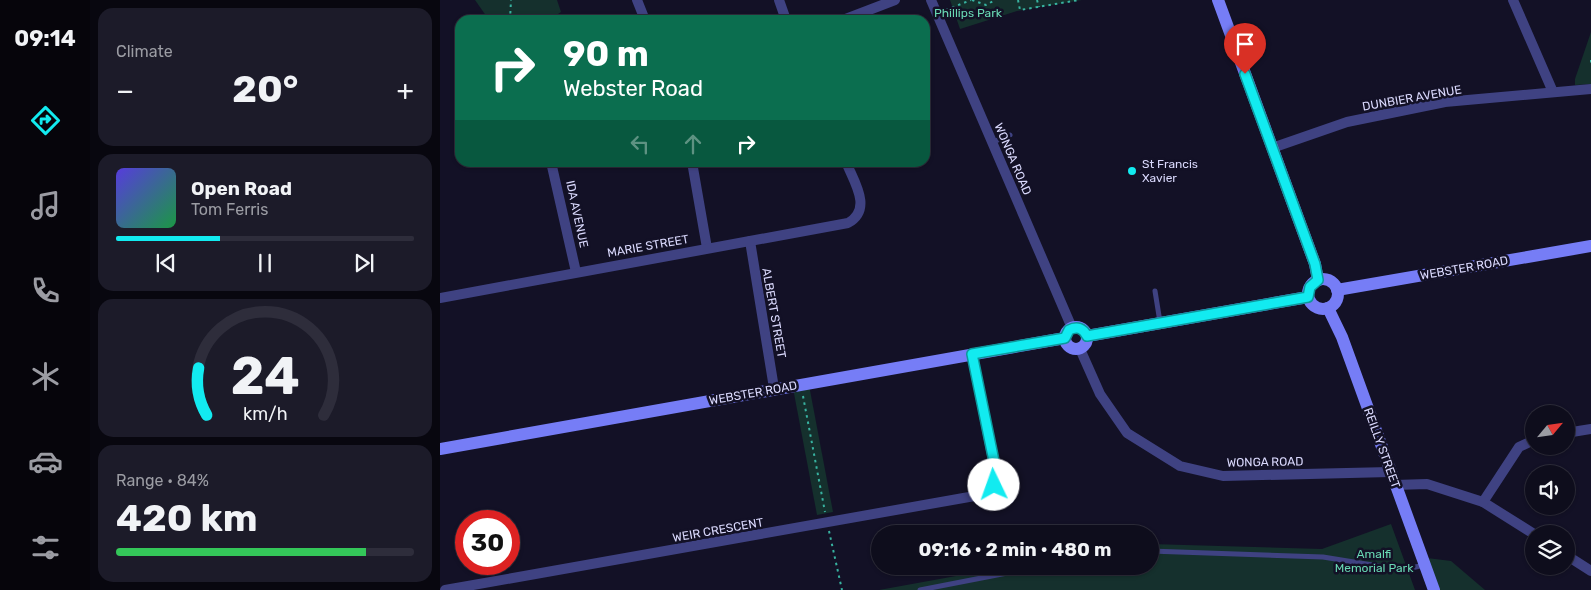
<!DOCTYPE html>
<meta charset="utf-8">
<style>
:root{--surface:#0e0d1c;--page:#1c1b29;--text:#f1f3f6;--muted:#9b9ca3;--line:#2e2d3b;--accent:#12ebf0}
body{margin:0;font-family:Rubik,sans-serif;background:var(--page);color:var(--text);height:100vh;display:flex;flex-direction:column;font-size:19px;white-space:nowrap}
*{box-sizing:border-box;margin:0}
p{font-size:16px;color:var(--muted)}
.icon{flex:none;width:28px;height:28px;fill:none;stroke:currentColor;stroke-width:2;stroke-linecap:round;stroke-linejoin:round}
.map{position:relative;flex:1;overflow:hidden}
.panel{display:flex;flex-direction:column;gap:8px;padding:8px;background:#08070f;width:350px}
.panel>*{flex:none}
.top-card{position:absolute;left:15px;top:15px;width:475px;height:152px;border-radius:15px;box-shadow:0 1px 4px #0004,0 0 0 1px var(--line);background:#0b6e4f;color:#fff;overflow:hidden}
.needle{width:32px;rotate:61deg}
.fabs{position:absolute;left:1085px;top:405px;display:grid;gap:10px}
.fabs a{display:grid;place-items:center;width:50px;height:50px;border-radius:50%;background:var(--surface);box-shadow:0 1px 4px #0004,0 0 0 1px var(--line);font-size:25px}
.speed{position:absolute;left:15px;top:510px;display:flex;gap:10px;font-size:25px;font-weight:700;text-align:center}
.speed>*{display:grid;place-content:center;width:65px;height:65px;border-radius:50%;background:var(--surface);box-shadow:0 1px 4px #0004,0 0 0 1px var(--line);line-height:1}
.speed .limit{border:8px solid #d22;background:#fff;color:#111}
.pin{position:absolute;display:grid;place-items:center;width:42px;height:42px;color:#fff;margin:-51px -21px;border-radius:50% 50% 50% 0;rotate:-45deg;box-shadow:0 0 5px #0007}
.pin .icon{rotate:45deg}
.me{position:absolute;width:55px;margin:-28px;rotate:357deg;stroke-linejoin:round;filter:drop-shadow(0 0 4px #0008)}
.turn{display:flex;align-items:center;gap:18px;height:105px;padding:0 25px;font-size:22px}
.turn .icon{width:65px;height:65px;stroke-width:2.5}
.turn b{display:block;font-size:35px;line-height:42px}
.lanes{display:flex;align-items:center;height:48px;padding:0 25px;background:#0003;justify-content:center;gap:25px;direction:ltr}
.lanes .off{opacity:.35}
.big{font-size:38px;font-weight:700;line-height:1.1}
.panel .widget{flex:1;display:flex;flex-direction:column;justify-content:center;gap:8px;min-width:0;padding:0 18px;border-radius:15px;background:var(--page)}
.panel .dial{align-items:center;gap:0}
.dial svg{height:130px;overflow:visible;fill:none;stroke:var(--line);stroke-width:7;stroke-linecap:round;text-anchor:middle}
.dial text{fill:var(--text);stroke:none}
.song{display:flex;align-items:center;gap:15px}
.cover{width:60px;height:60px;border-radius:8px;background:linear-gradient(135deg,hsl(250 70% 55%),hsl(140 70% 35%))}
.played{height:5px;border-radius:2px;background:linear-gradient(90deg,var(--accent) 35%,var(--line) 35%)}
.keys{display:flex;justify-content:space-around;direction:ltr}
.heat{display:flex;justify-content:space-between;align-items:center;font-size:28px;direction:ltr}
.charge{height:8px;border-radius:4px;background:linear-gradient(90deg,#34c759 84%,var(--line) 0)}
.trip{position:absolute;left:431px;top:525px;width:288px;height:50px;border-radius:25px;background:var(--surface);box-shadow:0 1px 4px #0004,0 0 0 1px var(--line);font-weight:700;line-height:50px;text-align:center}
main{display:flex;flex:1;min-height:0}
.tab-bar{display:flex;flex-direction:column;width:90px;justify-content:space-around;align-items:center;background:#06050b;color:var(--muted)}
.tab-bar .icon{width:35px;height:35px}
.tab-bar .selected{color:var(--accent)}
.tab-bar b{font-size:22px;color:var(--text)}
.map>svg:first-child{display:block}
.green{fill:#15302d}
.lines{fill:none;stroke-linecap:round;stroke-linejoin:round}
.path{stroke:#38b2a0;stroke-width:2;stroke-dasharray:2.5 4;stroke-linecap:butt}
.lane{stroke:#3f4282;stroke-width:5}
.street{stroke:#3f4282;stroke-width:10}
.secondary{stroke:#767df6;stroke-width:12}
.route-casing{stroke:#0c999c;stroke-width:12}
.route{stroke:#12ebf0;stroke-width:9}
.poi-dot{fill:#12ebf0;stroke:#131126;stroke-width:2}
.labels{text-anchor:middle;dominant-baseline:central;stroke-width:5;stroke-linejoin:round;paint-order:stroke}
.park-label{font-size:12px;fill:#69d9b4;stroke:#131126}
.street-label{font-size:12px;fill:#dad9fd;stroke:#131126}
.poi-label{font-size:12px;fill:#dad9fd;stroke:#131126;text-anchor:start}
</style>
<main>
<nav class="tab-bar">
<b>09:14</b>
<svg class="icon selected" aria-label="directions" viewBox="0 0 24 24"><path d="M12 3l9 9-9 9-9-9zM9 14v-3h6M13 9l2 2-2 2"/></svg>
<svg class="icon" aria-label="music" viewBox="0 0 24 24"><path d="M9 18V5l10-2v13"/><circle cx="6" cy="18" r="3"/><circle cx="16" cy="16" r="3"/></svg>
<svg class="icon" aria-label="phone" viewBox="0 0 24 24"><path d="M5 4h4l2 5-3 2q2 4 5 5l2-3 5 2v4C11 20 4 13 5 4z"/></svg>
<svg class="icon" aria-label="climate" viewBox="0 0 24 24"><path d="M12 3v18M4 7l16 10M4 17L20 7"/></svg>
<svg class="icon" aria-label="car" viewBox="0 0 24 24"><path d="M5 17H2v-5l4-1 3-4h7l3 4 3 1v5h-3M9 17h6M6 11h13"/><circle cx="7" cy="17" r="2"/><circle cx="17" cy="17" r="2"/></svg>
<svg class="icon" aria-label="filters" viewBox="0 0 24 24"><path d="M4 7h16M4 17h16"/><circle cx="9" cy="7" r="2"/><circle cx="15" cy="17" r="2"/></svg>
</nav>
<section class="panel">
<div class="widget"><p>Climate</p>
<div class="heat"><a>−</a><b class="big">20°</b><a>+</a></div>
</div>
<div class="widget">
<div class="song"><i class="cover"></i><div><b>Open Road</b><p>Tom Ferris</p></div></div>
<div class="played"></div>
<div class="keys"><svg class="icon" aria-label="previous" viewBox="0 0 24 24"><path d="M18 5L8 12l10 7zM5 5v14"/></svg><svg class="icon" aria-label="pause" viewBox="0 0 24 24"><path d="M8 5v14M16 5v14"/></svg><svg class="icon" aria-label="next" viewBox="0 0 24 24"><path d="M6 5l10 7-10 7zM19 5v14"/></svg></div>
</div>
<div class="widget dial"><svg viewBox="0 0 100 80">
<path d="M14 69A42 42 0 1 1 86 69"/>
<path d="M14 69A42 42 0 0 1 9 40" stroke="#12ebf0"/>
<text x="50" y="56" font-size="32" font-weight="700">24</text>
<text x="50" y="72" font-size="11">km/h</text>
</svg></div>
<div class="widget"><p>Range · 84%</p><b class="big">420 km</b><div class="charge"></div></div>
</section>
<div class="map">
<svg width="1151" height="590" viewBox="0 0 1151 590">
<rect width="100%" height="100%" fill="#131126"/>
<g class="green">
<path d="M35 0H117L121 12 109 20H49Z"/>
<path d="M510 0H642L577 11 520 29Z"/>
<path d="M1151 32V84L1135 85V79Z"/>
<path d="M369 385 393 512 377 515 353 388Z"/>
<path d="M951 524 975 590H439L571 566H710V544L882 549Z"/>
<path d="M987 558 1011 561 1045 590H998Z"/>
</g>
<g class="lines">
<g class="path">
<path d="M532 0 546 5 555 0"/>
<path d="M578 0 580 10 639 0"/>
<path d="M597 0 599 7"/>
<path d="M506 10 531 0"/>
<path d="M70 20 71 0"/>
<path d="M1151 60V66"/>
<path d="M363 396 385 512"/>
<path d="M389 531 402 590"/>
</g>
<g class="lane">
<path d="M553 142 570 135"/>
<path d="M715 291 720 322"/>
<path d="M710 551 883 557 963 570 984 565"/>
<path d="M480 590 603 566"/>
</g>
<g class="street">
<path d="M197 0 205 20"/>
<path d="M339 0 346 20"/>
<path d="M491 0 632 328"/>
<path d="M1073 0 1113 92"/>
<path d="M403 20 455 0"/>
<path d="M832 148 907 122 1005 102 1151 89"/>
<path d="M111 162 136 272"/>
<path d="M252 162 267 248"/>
<path d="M310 241 334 388"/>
<path d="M0 298 408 223C433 209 414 182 406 162"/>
<path d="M640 349 660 394 687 433 740 466 783 476 950 472"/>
<path d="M1126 433 1151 429"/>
<path d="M955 485 987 484 1043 502 1094 534"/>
<path d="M553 489 569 499"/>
<path d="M1043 502 1079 447 1094 440"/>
<path d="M1126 555 1151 571"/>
<path d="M5 590 546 494 553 489 556 476 532 354"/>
</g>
<g class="secondary">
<path d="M778 0 875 264 878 280"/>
<circle cx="883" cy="294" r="15"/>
<path d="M897 290 1151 246"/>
<path d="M888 308 902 337 994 590"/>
<circle cx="636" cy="338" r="11"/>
<path d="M647 336 868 297"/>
<path d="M0 449 625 338"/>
</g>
</g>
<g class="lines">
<g class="route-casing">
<path id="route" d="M554 485 556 471 532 354 625 338 629 330C637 326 643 328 647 336L868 297 870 287 878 280 875 264 805 74"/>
</g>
<use href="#route" class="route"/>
</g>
<circle class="poi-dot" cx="692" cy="171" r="5"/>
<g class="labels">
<g class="park-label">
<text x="528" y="13">Phillips Park</text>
<text x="934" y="554">Amalfi<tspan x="934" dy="14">Memorial Park</tspan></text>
</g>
<g class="street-label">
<text transform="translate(972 98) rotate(-10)">DUNBIER AVENUE</text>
<text transform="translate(573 159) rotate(67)">WONGA ROAD</text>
<text transform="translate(137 214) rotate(78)">IDA AVENUE</text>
<text transform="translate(208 246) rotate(-10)">MARIE STREET</text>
<text transform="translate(1024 268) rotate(-10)">WEBSTER ROAD</text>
<text transform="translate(334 313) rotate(80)">ALBERT STREET</text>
<text transform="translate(313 393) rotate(-10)">WEBSTER ROAD</text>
<text transform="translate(942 448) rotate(70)">REILLY STREET</text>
<text transform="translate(825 462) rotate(-1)">WONGA ROAD</text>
<text transform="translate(278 530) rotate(-10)">WEIR CRESCENT</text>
</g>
<g class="poi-label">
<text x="702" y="164">St Francis<tspan x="702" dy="14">Xavier</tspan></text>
</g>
</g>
</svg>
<div class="fabs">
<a><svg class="needle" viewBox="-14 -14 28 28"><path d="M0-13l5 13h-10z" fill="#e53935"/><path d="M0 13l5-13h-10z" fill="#9b9ca3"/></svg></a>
<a><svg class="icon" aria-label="sound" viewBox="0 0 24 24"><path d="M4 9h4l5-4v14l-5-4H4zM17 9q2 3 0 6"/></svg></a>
<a><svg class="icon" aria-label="layers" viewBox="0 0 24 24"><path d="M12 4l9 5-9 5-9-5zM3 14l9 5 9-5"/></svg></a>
</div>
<div class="speed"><div class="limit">30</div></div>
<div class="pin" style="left:805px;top:74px;background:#d93025"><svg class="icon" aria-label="arrive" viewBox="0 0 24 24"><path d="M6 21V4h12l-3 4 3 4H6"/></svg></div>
<svg class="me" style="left:554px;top:485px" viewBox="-20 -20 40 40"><circle r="19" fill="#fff"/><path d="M0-13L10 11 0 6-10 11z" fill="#12ebf0"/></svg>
<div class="trip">09:16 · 2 min · 480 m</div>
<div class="top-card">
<div class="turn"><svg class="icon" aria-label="right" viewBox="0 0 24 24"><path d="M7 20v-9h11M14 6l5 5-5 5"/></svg><div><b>90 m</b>Webster Road</div></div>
<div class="lanes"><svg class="icon off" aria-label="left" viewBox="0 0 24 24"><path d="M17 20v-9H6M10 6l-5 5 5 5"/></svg><svg class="icon off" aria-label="ahead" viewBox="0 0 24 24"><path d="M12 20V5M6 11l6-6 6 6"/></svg><svg class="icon" aria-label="right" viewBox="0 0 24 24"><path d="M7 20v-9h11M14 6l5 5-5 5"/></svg></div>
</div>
</div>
</main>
